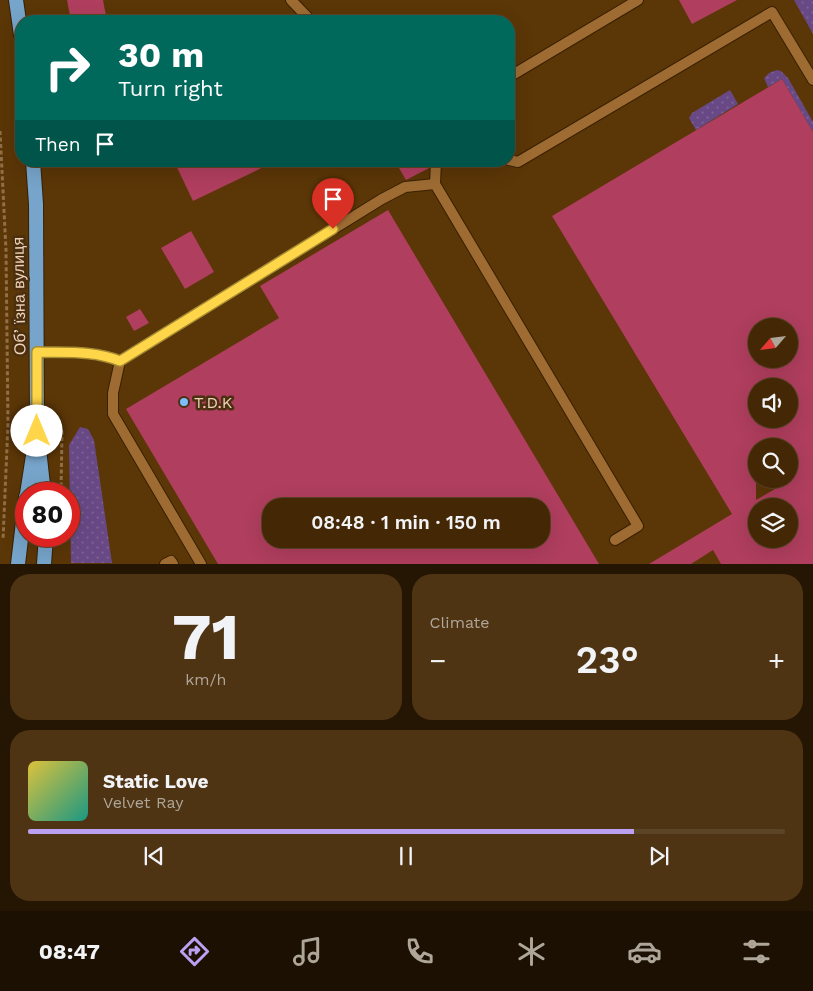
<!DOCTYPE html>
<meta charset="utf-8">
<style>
:root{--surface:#442805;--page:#4e3413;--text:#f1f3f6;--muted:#afa69a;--line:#5c4427;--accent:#bca0f2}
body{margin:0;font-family:"Work Sans",sans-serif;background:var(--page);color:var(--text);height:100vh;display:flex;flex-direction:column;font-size:19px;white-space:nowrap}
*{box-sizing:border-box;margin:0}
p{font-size:16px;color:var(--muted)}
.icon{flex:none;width:28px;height:28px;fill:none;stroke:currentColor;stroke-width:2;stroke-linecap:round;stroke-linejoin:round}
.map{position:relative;height:564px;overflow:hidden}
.side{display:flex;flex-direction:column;gap:10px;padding:10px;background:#251603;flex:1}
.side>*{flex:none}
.hud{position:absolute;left:15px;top:15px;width:500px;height:152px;border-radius:20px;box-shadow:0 5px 20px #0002,0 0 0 1px var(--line);background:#00695c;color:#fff;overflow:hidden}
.needle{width:32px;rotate:242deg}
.tools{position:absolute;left:748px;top:318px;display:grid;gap:10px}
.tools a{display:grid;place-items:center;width:50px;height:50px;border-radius:50%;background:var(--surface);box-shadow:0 5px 20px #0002,0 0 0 1px var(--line);font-size:25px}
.speed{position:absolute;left:15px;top:482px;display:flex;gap:10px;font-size:25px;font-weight:700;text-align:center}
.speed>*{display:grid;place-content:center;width:65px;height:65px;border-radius:50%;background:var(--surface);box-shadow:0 5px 20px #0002,0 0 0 1px var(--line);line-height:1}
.speed .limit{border:8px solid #d22;background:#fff;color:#111}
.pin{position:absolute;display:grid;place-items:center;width:42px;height:42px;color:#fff;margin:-51px -21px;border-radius:50% 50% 50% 0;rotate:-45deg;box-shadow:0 0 5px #0007}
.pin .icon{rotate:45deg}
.me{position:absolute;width:55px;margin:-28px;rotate:0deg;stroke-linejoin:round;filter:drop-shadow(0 0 4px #0008)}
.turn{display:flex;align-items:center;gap:18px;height:105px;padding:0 20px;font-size:22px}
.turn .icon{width:65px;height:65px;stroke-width:2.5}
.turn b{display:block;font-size:35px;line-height:42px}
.then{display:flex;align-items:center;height:48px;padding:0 20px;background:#0003;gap:10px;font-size:19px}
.big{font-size:38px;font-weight:600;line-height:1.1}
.side .tile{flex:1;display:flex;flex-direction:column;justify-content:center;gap:8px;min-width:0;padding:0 18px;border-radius:20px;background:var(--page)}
.side .dial{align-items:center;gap:0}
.dial b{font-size:65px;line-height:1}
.song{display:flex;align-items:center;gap:15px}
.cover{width:60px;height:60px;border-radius:8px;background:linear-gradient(135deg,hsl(50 70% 55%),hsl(170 70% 35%))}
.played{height:5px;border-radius:2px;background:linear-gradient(90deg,var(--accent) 80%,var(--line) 80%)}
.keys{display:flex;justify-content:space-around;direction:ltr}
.heat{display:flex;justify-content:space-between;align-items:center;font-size:28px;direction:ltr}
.side .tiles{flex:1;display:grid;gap:10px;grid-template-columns:1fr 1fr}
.tile:last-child{grid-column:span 2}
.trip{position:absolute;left:262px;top:498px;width:288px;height:50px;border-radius:20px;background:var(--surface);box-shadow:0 5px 20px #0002,0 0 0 1px var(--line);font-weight:600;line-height:50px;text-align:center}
.tab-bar{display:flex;height:80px;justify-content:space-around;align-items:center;background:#1b1002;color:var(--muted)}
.tab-bar .icon{width:35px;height:35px}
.tab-bar .selected{color:var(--accent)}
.tab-bar b{font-size:22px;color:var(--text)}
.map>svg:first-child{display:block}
.grass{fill:url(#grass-dots)}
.building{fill:#b03e5e;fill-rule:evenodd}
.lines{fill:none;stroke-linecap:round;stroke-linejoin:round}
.service-casing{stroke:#392001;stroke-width:12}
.trunk-casing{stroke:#392001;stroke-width:16}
.path{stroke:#916f47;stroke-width:3;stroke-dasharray:4 2.5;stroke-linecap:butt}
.service{stroke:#9e6c33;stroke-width:10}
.trunk{stroke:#76a4ca;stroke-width:14}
.route-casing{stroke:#a68a30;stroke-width:12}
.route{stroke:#ffd54a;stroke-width:9}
.poi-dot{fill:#7cbef9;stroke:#4a2f11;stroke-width:2}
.labels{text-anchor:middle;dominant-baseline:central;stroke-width:5;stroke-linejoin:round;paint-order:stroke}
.street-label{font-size:16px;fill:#efd3b7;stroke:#4a2f11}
.poi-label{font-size:16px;fill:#efd3b7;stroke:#4a2f11;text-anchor:start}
</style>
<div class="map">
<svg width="813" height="564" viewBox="0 0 813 564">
<defs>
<pattern id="grass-dots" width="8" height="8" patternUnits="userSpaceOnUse" patternTransform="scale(1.25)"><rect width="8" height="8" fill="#684986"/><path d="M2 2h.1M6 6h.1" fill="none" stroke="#7e6295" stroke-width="1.8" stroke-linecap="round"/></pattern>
</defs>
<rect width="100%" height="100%" fill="#5b3607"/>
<g class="grass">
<path d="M794 0H813V34Z"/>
<path d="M777 70 781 71 788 78 813 122V132L782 79 768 87 764 78 769 73Z"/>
<path d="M730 90 738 104 696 130 689 118 692 113Z"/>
<path d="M80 427 88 429 94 440 112 563H71L69 445Z"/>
</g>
<g class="building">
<path d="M67 0H103L107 21H71Z"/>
<path d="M679 0H737L692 24Z"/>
<path d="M782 79 813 132V564H721L713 550 691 564H649L732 514 552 216ZM756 326H789V359H756ZM756 386H789V419H756ZM756 446H789V481L756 500ZM756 506H789V539H756Z"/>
<path d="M174 161H276L193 201Z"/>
<path d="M395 161H429V168L406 180Z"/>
<path d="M388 210 407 242 599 564H218L126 409 279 318 260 286ZM271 506H541V539H271Z"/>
<path d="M191 231 214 272 185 289 161 248Z"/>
<path d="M140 309 149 323 134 331 126 317Z"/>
</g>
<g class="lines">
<g class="service-casing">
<g id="service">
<path d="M291 0 311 21"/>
<path d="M509 77 638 0"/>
<path d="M509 160 518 162 772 12 813 80"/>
<path d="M436 161 435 184 638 526 615 540"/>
<path d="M37 352C66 353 93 350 120 361L382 199 405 187 435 184"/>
<path d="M120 361 113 393V414L201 564"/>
<path d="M165 564 171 561 173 564"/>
</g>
</g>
<g class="trunk-casing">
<g id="trunk">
<path d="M16 0 21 35"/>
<path d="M33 161 36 204 37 431 44 494"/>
<path d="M27 494 34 449"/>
<path d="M18 564 26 497"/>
<path d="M44 564 46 536"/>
</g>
</g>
<g class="path">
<path d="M0 131 6 250 8 424 3 540"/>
<path d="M61 493 62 431"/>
</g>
<use href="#service" class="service"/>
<use href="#trunk" class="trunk"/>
</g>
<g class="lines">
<g class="route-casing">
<path id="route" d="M37 431V352C65 353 93 350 120 361L333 229"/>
</g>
<use href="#route" class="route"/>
</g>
<circle class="poi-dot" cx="184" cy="402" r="5"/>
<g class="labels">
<g class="street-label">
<text transform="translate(19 296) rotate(-91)">Обʼїзна вулиця</text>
</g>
<g class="poi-label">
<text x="194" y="402">T.D.K</text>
</g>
</g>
</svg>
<div class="tools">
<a><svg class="needle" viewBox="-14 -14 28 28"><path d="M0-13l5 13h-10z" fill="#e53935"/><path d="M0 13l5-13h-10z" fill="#afa69a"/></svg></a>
<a><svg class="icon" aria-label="sound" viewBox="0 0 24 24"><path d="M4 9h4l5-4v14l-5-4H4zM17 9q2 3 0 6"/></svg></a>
<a><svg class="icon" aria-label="search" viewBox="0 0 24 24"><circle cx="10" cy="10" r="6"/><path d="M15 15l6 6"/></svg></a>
<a><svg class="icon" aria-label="layers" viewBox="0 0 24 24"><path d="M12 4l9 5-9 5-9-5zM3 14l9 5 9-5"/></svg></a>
</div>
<div class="speed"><div class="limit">80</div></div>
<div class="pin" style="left:333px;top:229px;background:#d93025"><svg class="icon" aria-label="arrive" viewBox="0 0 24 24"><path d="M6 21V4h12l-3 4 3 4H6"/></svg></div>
<svg class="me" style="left:37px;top:431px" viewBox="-20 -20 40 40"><circle r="19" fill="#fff"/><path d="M0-13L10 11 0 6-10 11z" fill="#ffd54a"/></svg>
<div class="trip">08:48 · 1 min · 150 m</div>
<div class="hud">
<div class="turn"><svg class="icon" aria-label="right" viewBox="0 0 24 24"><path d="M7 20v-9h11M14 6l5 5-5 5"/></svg><div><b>30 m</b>Turn right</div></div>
<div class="then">Then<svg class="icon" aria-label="arrive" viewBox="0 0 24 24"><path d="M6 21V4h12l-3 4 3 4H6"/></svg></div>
</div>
</div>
<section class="side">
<div class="tiles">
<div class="tile dial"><b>71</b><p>km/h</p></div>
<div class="tile"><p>Climate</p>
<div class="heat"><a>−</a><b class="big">23°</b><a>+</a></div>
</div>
<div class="tile">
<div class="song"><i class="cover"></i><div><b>Static Love</b><p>Velvet Ray</p></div></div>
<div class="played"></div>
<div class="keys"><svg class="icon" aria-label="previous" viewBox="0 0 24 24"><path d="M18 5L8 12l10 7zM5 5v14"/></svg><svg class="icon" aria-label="pause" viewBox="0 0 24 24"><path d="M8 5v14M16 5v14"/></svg><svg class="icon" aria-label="next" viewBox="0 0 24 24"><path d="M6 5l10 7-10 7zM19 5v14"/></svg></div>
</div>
</div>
</section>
<nav class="tab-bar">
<b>08:47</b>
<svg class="icon selected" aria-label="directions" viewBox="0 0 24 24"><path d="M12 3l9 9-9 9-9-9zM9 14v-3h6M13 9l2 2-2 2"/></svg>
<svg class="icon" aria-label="music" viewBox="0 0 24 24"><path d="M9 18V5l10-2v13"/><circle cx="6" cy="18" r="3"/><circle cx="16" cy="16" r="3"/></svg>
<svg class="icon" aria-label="phone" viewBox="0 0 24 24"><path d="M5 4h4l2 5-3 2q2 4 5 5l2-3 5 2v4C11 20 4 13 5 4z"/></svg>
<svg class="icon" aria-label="climate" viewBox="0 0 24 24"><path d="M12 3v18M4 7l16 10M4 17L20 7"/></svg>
<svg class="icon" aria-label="car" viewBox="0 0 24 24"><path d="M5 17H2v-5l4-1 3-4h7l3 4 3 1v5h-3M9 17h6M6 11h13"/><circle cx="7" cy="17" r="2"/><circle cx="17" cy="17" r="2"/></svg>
<svg class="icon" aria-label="filters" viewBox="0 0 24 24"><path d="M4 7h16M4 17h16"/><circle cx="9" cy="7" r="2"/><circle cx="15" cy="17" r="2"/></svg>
</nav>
